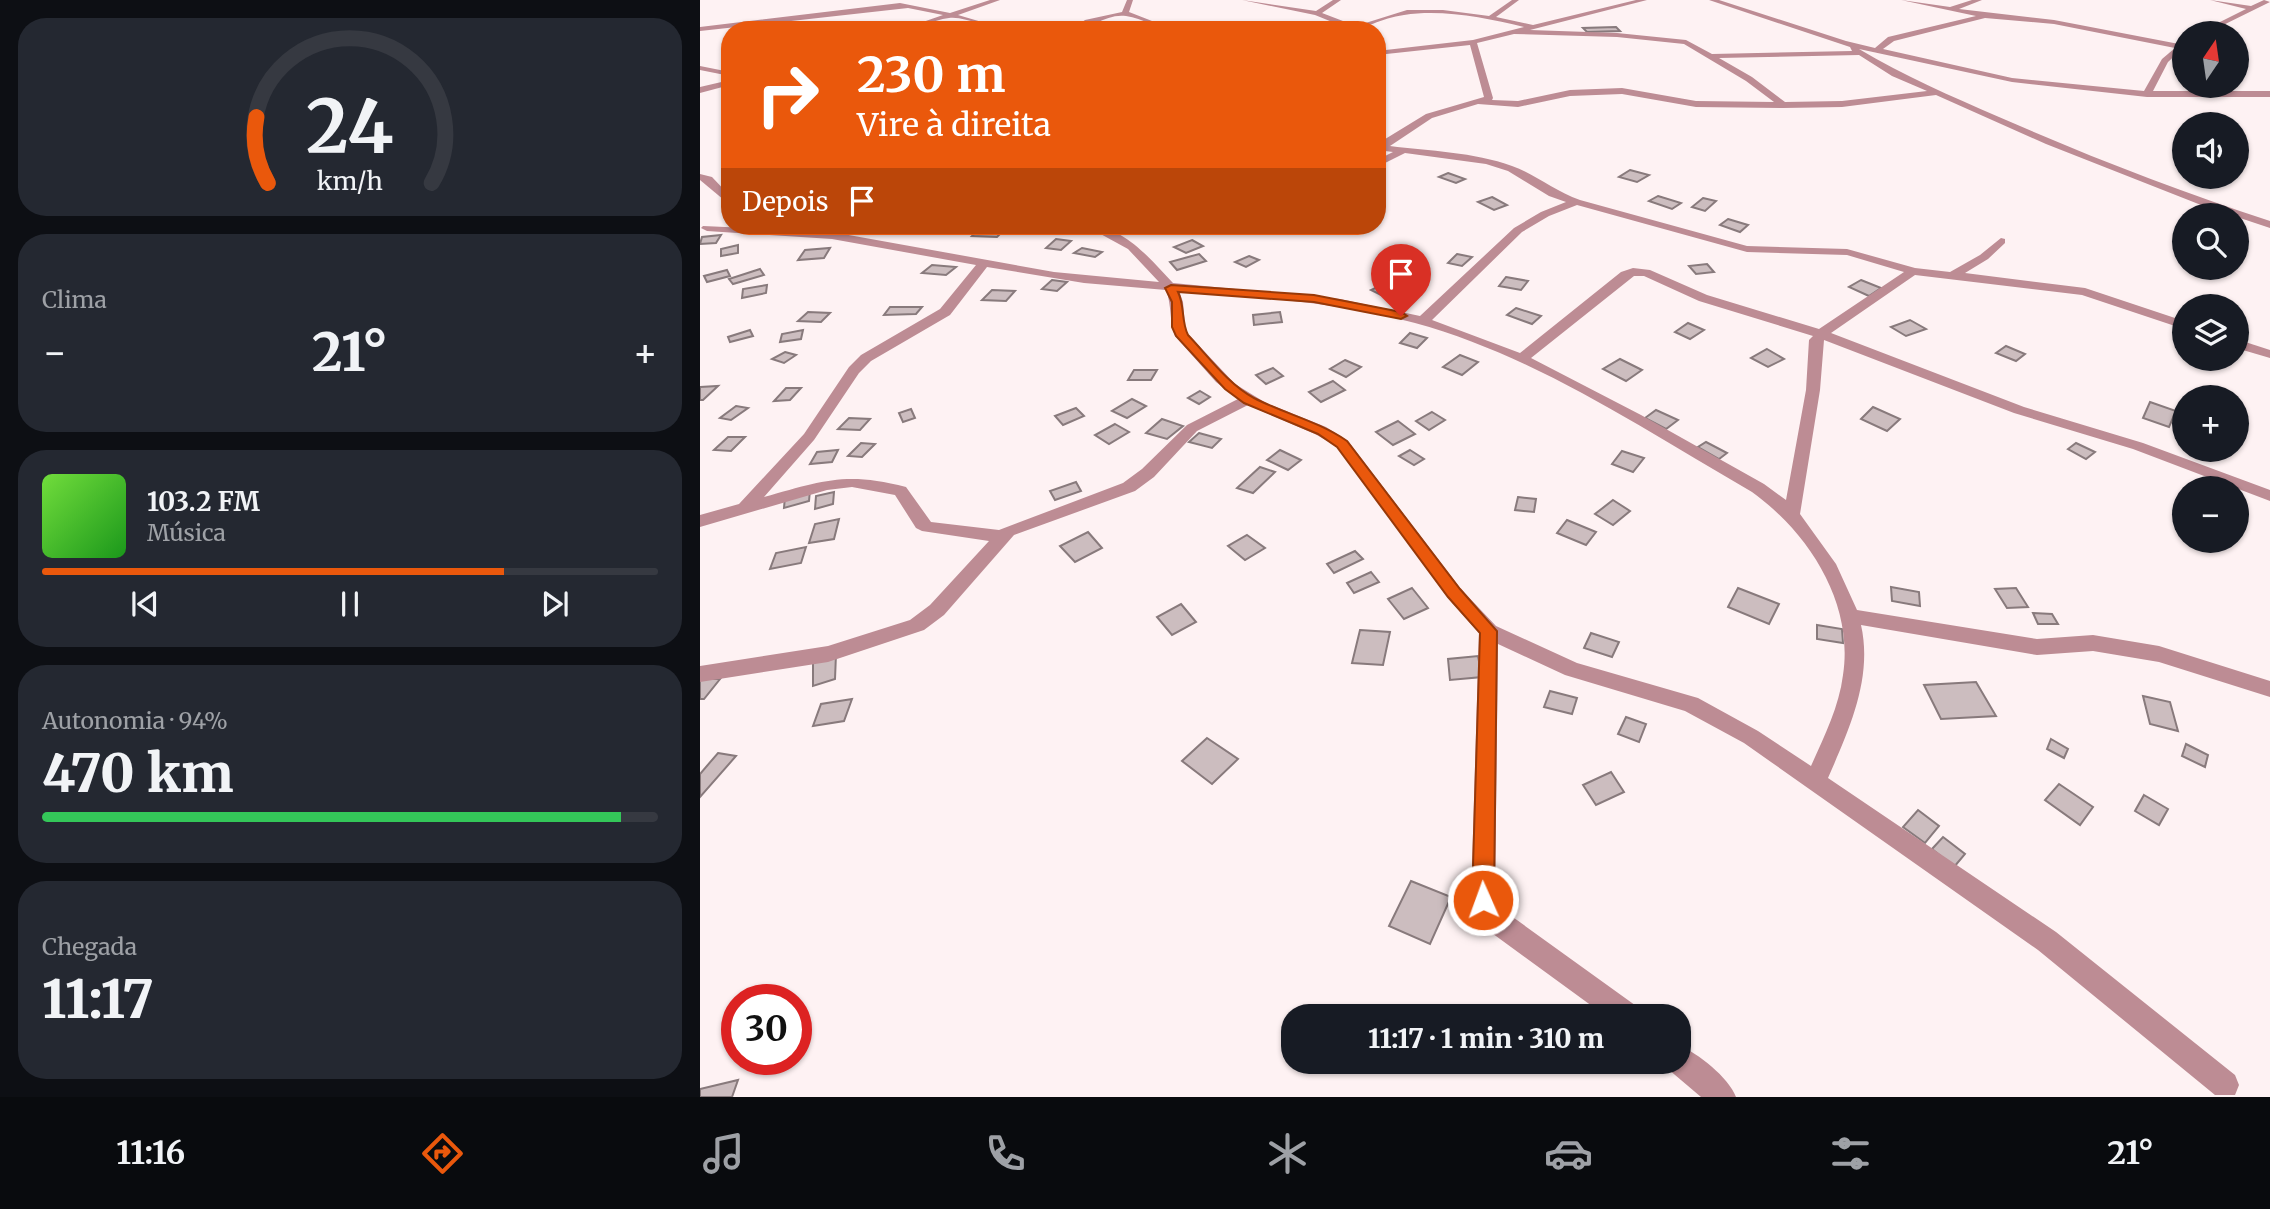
<!DOCTYPE html>
<html lang="pt">
<meta charset="utf-8">
<style>
:root{--surface:#171b24;--page:#242831;--text:#f1f3f6;--muted:#9ea1a6;--line:#363941;--accent:#ea580c}
body{margin:0;font-family:Merriweather,serif;background:var(--page);color:var(--text);height:100vh;display:flex;flex-direction:column;font-size:26px;white-space:nowrap}
*{box-sizing:border-box;margin:0}
p{font-size:23px;color:var(--muted)}
.icon{flex:none;width:38px;height:38px;fill:none;stroke:currentColor;stroke-width:2;stroke-linecap:round;stroke-linejoin:round}
.map{position:relative;flex:1;overflow:hidden}
.side{display:flex;flex-direction:column;gap:18px;padding:18px;background:#0d0f14;width:700px}
.side>*{flex:none}
.hud{position:absolute;left:21px;top:21px;width:665px;height:214px;border-radius:28px;box-shadow:0 2px 5px #0004;background:#ea580c;color:#fff;overflow:hidden}
.needle{width:46px;rotate:13deg}
.fabs{position:absolute;left:1472px;top:21px;display:grid;gap:14px}
.fabs a{display:grid;place-items:center;width:77px;height:77px;border-radius:50%;background:var(--surface);box-shadow:0 2px 5px #0004;font-size:35px}
.speed{position:absolute;left:21px;top:984px;display:flex;gap:14px;font-size:35px;font-weight:700;text-align:center}
.speed>*{display:grid;place-content:center;width:91px;height:91px;border-radius:50%;background:var(--surface);box-shadow:0 2px 5px #0004;line-height:1}
.speed .limit{border:10px solid #d22;background:#fff;color:#111}
.pin{position:absolute;display:grid;place-items:center;width:60px;height:60px;color:#fff;margin:-72px -30px;border-radius:50% 50% 50% 0;rotate:-45deg;box-shadow:0 0 7px #0007}
.pin .icon{rotate:45deg}
.me{position:absolute;width:77px;margin:-38px;rotate:358deg;stroke-linejoin:round;filter:drop-shadow(0 0 5px #0008)}
.turn{display:flex;align-items:center;gap:24px;height:147px;padding:0 21px;font-size:32px}
.turn .icon{width:91px;height:91px;stroke-width:2.5}
.turn b{display:block;font-size:49px;line-height:60px}
.then{display:flex;align-items:center;height:66px;padding:0 21px;background:#0003;gap:14px;font-size:26px}
.big{font-size:52px;font-weight:800;line-height:1.1}
.side .widget{flex:1;display:flex;flex-direction:column;justify-content:center;gap:10px;min-width:0;padding:0 24px;border-radius:28px;background:var(--page)}
.side .dial{align-items:center;gap:0}
.dial svg{height:182px;overflow:visible;fill:none;stroke:var(--line);stroke-width:7;stroke-linecap:round;text-anchor:middle}
.dial text{fill:var(--text);stroke:none}
.song{display:flex;align-items:center;gap:21px}
.cover{width:84px;height:84px;border-radius:10px;background:linear-gradient(135deg,hsl(100 70% 55%),hsl(120 70% 35%))}
.played{height:7px;border-radius:4px;background:linear-gradient(90deg,var(--accent) 75%,var(--line) 75%)}
.keys{display:flex;justify-content:space-around;direction:ltr}
.heat{display:flex;justify-content:space-between;align-items:center;font-size:38px;direction:ltr}
.charge{height:10px;border-radius:5px;background:linear-gradient(90deg,#34c759 94%,var(--line) 0)}
.trip{position:absolute;left:581px;top:1004px;width:410px;height:70px;border-radius:28px;background:var(--surface);box-shadow:0 2px 5px #0004;font-weight:800;line-height:70px;text-align:center}
.tab-bar{display:flex;height:112px;justify-content:space-around;align-items:center;background:#090b0e;color:var(--muted)}
.tab-bar .icon{width:49px;height:49px}
.tab-bar .on{color:var(--accent)}
.tab-bar b{font-size:32px;color:var(--text)}
main{display:flex;flex:1;min-height:0}
.map>svg:first-child{display:block}
.building{fill:#ccbdbf;stroke:#887a7c;stroke-width:2}
.lines{fill:none;stroke-linecap:round;stroke-linejoin:round}
.minor{fill:#bd8c94;fill-rule:evenodd}
.route{fill:#ea580c;stroke:#983908;stroke-width:2}
</style>
<main>
<section class="side">
<div class="widget dial"><svg viewBox="0 0 100 80">
<path d="M14 69A42 42 0 1 1 86 69"/>
<path d="M14 69A42 42 0 0 1 9 40" stroke="#ea580c"/>
<text x="50" y="56" font-size="32" font-weight="700">24</text>
<text x="50" y="72" font-size="11">km/h</text>
</svg></div>
<div class="widget"><p>Clima</p>
<div class="heat"><a>−</a><b class="big">21°</b><a>+</a></div>
</div>
<div class="widget">
<div class="song"><i class="cover"></i><div><b>103.2 FM</b><p>Música</p></div></div>
<div class="played"></div>
<div class="keys"><svg class="icon" aria-label="previous" viewBox="0 0 24 24"><path d="M18 5L8 12l10 7zM5 5v14"/></svg><svg class="icon" aria-label="pause" viewBox="0 0 24 24"><path d="M8 5v14M16 5v14"/></svg><svg class="icon" aria-label="next" viewBox="0 0 24 24"><path d="M6 5l10 7-10 7zM19 5v14"/></svg></div>
</div>
<div class="widget"><p>Autonomia · 94%</p><b class="big">470 km</b><div class="charge"></div></div>
<div class="widget"><p>Chegada</p><b class="big">11:17</b></div>
</section>
<div class="map">
<svg width="1570" height="1097" viewBox="0 0 1570 1097">
<rect width="100%" height="100%" fill="#fef2f3"/>
<g class="building">
<path d="M916 27 920 31 887 32 883 28Z"/>
<path d="M930 170 949 175 937 182 919 177Z"/>
<path d="M748 173 765 179 756 183 739 177Z"/>
<path d="M958 196 981 203 972 209 949 201Z"/>
<path d="M792 197 807 205 794 210 778 202Z"/>
<path d="M1003 198 1016 201 1005 211 992 207Z"/>
<path d="M1028 219 1048 225 1040 232 1020 225Z"/>
<path d="M279 229 304 230 297 237 272 236Z"/>
<path d="M21 235 16 243 0 244 2 237Z"/>
<path d="M356 239 371 241 361 250 346 248Z"/>
<path d="M492 240 503 246 486 253 474 247Z"/>
<path d="M38 245V253L21 256V249Z"/>
<path d="M130 248 124 258 98 260 105 250Z"/>
<path d="M382 248 402 252 395 257 374 253Z"/>
<path d="M499 254 506 261 477 270 470 262Z"/>
<path d="M757 254 772 257 762 266 748 263Z"/>
<path d="M549 256 559 260 546 267 535 262Z"/>
<path d="M1007 264 1014 272 996 274 989 266Z"/>
<path d="M232 265 256 267 246 275 222 273Z"/>
<path d="M60 269 64 275 33 284 29 279Z"/>
<path d="M27 270 30 276 7 282 4 276Z"/>
<path d="M806 277 828 281 821 290 799 286Z"/>
<path d="M352 280 367 282 357 291 342 289Z"/>
<path d="M1161 280 1181 288 1169 296 1149 287Z"/>
<path d="M688 282 702 289 685 297 671 290Z"/>
<path d="M67 285 66 293 42 298 43 289Z"/>
<path d="M292 290 315 291 306 301 282 300Z"/>
<path d="M190 307H222L216 314 184 315Z"/>
<path d="M816 308 841 316 832 324 807 315Z"/>
<path d="M108 312 130 313 121 322 98 321Z"/>
<path d="M580 312 582 322 554 325 553 315Z"/>
<path d="M1210 320 1226 329 1206 336 1191 327Z"/>
<path d="M988 323 1004 330 990 339 975 332Z"/>
<path d="M50 330 53 336 30 342 28 337Z"/>
<path d="M103 330 101 339 80 342 82 334Z"/>
<path d="M710 333 727 338 717 348 700 343Z"/>
<path d="M1306 346 1325 354 1316 361 1296 353Z"/>
<path d="M1067 349 1084 359 1068 367 1051 358Z"/>
<path d="M85 352 96 355 84 363 72 359Z"/>
<path d="M760 355 778 362 762 375 743 367Z"/>
<path d="M920 359 942 370 926 381 903 369Z"/>
<path d="M645 360 661 367 646 377 630 369Z"/>
<path d="M573 368 583 376 566 384 556 375Z"/>
<path d="M434 370H457L451 380H428Z"/>
<path d="M633 381 645 390 621 402 609 392Z"/>
<path d="M18 386 3 400H0V387Z"/>
<path d="M86 388H101L90 400 74 401Z"/>
<path d="M500 391 510 397 499 404 488 398Z"/>
<path d="M432 399 446 406 427 418 412 411Z"/>
<path d="M1450 402 1476 411 1469 427 1443 418Z"/>
<path d="M36 406 48 408 31 420 20 418Z"/>
<path d="M1173 407 1200 419 1187 431 1161 419Z"/>
<path d="M376 408 384 416 363 425 355 416Z"/>
<path d="M211 409 215 418 203 422 199 413Z"/>
<path d="M956 410 978 420 966 429 945 418Z"/>
<path d="M732 412 745 420 729 430 716 421Z"/>
<path d="M149 418 170 419 160 430 138 429Z"/>
<path d="M462 419 483 426 467 439 446 433Z"/>
<path d="M698 421 715 434 693 445 676 432Z"/>
<path d="M415 424 429 432 409 444 395 435Z"/>
<path d="M499 433 521 439 512 448 489 442Z"/>
<path d="M28 437H45L31 451 14 450Z"/>
<path d="M1006 442 1027 453 1019 459 998 447Z"/>
<path d="M161 443 175 444 162 457 148 456Z"/>
<path d="M1376 443 1395 452 1386 459 1368 449Z"/>
<path d="M138 450 132 462 110 464 117 452Z"/>
<path d="M580 450 601 460 588 470 567 460Z"/>
<path d="M710 450 724 459 714 465 699 456Z"/>
<path d="M922 451 944 458 933 472 912 464Z"/>
<path d="M560 467 575 472 553 493 537 488Z"/>
<path d="M376 482 381 491 355 500 350 491Z"/>
<path d="M110 490 109 501 84 508 85 496Z"/>
<path d="M134 492 133 504 115 509 116 496Z"/>
<path d="M818 497 836 499 834 512 815 510Z"/>
<path d="M913 500 930 511 913 525 895 514Z"/>
<path d="M139 519 134 539 109 543 115 524Z"/>
<path d="M867 520 896 532 886 545 857 533Z"/>
<path d="M388 532 402 548 375 562 360 546Z"/>
<path d="M547 535 565 548 545 560 528 546Z"/>
<path d="M106 547 101 563 70 569 76 553Z"/>
<path d="M655 551 663 559 634 573 627 564Z"/>
<path d="M671 572 679 582 654 593 647 583Z"/>
<path d="M1191 587 1219 592 1220 606 1192 601Z"/>
<path d="M712 588 728 608 704 619 688 599Z"/>
<path d="M1038 588 1079 604 1069 624 1028 607Z"/>
<path d="M1316 588 1328 607 1307 608 1295 589Z"/>
<path d="M481 604 496 622 472 635 457 617Z"/>
<path d="M1333 613 1352 614 1358 624H1338Z"/>
<path d="M1117 625 1142 629 1143 643 1117 639Z"/>
<path d="M660 630 690 632 683 665 652 663Z"/>
<path d="M891 633 919 642 912 657 884 648Z"/>
<path d="M136 654 135 679 113 686V661Z"/>
<path d="M778 656 782 677 750 680 748 659Z"/>
<path d="M0 679H20L4 699H0Z"/>
<path d="M1276 682 1296 716 1241 719 1224 685Z"/>
<path d="M850 691 877 698 872 714 844 707Z"/>
<path d="M1443 696 1470 702 1478 731 1450 724Z"/>
<path d="M152 699 144 721 113 726 121 704Z"/>
<path d="M926 717 946 724 939 742 918 734Z"/>
<path d="M507 738 538 759 512 784 482 761Z"/>
<path d="M1351 739 1368 749 1364 758 1347 749Z"/>
<path d="M1486 744 1508 755 1505 767 1482 756Z"/>
<path d="M18 753 36 756 0 797V774Z"/>
<path d="M911 772 924 792 896 805 883 785Z"/>
<path d="M1359 784 1393 807 1380 825 1345 800Z"/>
<path d="M1444 795 1468 809 1459 825 1435 811Z"/>
<path d="M1218 810 1239 826 1225 843 1203 827Z"/>
<path d="M1243 837 1265 854 1254 867 1232 849Z"/>
<path d="M711 881 751 897 730 944 689 926Z"/>
<path d="M38 1080 32 1097H0V1089Z"/>
</g>
<g class="lines">
<g class="minor">
<path d="M290 0H300L258 15 309 30C290 30 266 16 249 18 232 20 217 30 200 30L243 15 208 8 0 31V27L200 3 250 13Z"/>
<path d="M427 0H433L429 12 475 30C457 30 443 18 426 16 407 13 389 30 371 30L385 20 422 12Z"/>
<path d="M542 0 616 11 633 0H641L622 13 656 26 707 10H743L789 16 812 0H819L796 17 833 25 936 0H947L830 30 917 33 986 40 1012 54 1152 51 1150 47 1009 0H1019L1146 41 1175 48 1188 37 1276 16 1201 0 1250 7 1272 0H1282L1259 9 1354 20 1479 44 1484 41V47L1468 62 1453 91H1570V97H1447L1312 82 1159 49C1204 76 1251 96 1299 117 1388 156 1478 191 1570 221V228L1501 205 1346 144 1236 95 1142 107 1083 108 996 107 922 94 870 96 818 107 778 104 732 118 690 146C729 151 774 152 812 166 835 174 854 191 880 200L1047 246 1147 249 1215 268 1250 272 1280 255 1301 238 1305 239V243L1288 259 1265 273 1385 288 1484 321V329L1382 295 1215 275 1131 333 1324 407 1443 443 1570 490V501L1433 449 1314 413 1124 340 1120 390 1100 514 1136 564 1157 610 1337 639 1393 635 1459 646 1570 681V697L1459 662 1393 651 1337 655 1161 625C1173 678 1149 730 1128 778L1356 932 1535 1075 1539 1085 1535 1095H1515L1338 950 1044 743 985 711 865 675 798 644 795 898 803 910 939 1008 943 1017H907L785 928 771 900 779 633 748 598 638 447 615 434 548 405 497 431 454 477 435 491 314 535 244 615 224 630 128 662 0 682V666L128 646 210 620 230 605 289 541 222 531 216 528 195 495 152 487 127 490 0 527V515L39 504 104 434 149 367 161 355 240 309 276 265 132 239 7 231 1 228 3 226 132 232 354 272 459 282 428 249 386 226C423 224 450 259 473 283L640 299 720 316 814 228 841 212 866 202 849 196 808 171 786 164 705 153 677 167V160L693 152 677 150V144L726 114 784 97 770 45 677 55V51L773 40 824 27C786 18 743 9 704 15 681 18 665 30 643 30L647 28 615 15ZM1285 18 1354 24 1475 48 1462 59 1444 91 1312 78 1183 49 1194 41ZM814 34 917 37 984 44 1046 81 1074 102 996 101 922 88 870 90 818 101 792 100 793 98 777 43ZM1159 55 1192 76 1227 91 1142 101 1085 102 1052 77 1019 58ZM877 205 1047 252 1147 255 1204 272 1119 329 1007 295 950 270 933 268 921 272 820 353 732 320 822 232 849 216ZM287 267 384 283 466 290C472 305 469 321 475 336L516 382 538 399 487 425 442 469 423 483 299 530 231 522 206 487C146 471 121 481 64 497L114 440 159 373 171 361 250 315ZM934 276H944L999 301 1113 336 1109 340 1106 390 1086 500 1064 484 941 415 831 358ZM479 291C558 297 638 302 715 323 836 356 944 430 1052 492 1109 533 1154 603 1143 675 1139 707 1124 737 1111 766L1058 731 998 698 877 663 796 626 760 588 648 441 626 427 566 403 535 384 488 334 485 327 483 302Z"/>
<path d="M1510 0 1551 6 1564 0 1570 2 1507 33H1498L1546 9Z"/>
<path d="M0 66 30 72V76L0 70Z"/>
<path d="M30 80V85L0 93V87Z"/>
<path d="M0 174 12 177 30 196V205L0 180Z"/>
<path d="M1536 339 1570 350V358L1536 348Z"/>
<path d="M978 1045C998 1053 1028 1077 1036 1097H1001L968 1069 966 1062H978Z"/>
</g>
</g>
<path class="route" d="M471 285 614 295 701 312 707 316 701 319 614 302 478 292C485 306 481 321 488 335 508 356 528 384 554 398 585 414 618 421 647 441L760 589 797 631 794 900 791 908 783 911 775 908 772 900 780 633 748 597 637 447 618 434 544 403 525 389 476 336 472 327V302L465 288Z"/>
</svg>
<div class="fabs">
<a><svg class="needle" viewBox="-14 -14 28 28"><path d="M0-13l5 13h-10z" fill="#e53935"/><path d="M0 13l5-13h-10z" fill="#9ea1a6"/></svg></a>
<a><svg class="icon" aria-label="sound" viewBox="0 0 24 24"><path d="M4 9h4l5-4v14l-5-4H4zM17 9q2 3 0 6"/></svg></a>
<a><svg class="icon" aria-label="search" viewBox="0 0 24 24"><circle cx="10" cy="10" r="6"/><path d="M15 15l6 6"/></svg></a>
<a><svg class="icon" aria-label="layers" viewBox="0 0 24 24"><path d="M12 4l9 5-9 5-9-5zM3 14l9 5 9-5"/></svg></a>
<a>+</a>
<a>−</a>
</div>
<div class="speed"><div class="limit">30</div></div>
<div class="pin" style="left:701px;top:316px;background:#d93025"><svg class="icon" aria-label="arrive" viewBox="0 0 24 24"><path d="M6 21V4h12l-3 4 3 4H6"/></svg></div>
<svg class="me" style="left:783px;top:900px" viewBox="-20 -20 40 40"><circle r="17" fill="#ea580c" stroke="#fff" stroke-width="3"/><path d="M0-11L8 9 0 5-8 9z" fill="#fff"/></svg>
<div class="trip">11:17 · 1 min · 310 m</div>
<div class="hud">
<div class="turn"><svg class="icon" aria-label="right" viewBox="0 0 24 24"><path d="M7 20v-9h11M14 6l5 5-5 5"/></svg><div><b>230 m</b>Vire à direita</div></div>
<div class="then">Depois<svg class="icon" aria-label="arrive" viewBox="0 0 24 24"><path d="M6 21V4h12l-3 4 3 4H6"/></svg></div>
</div>
</div>
</main>
<nav class="tab-bar">
<b>11:16</b>
<svg class="icon on" aria-label="directions" viewBox="0 0 24 24"><path d="M12 3l9 9-9 9-9-9zM9 14v-3h6M13 9l2 2-2 2"/></svg>
<svg class="icon" aria-label="music" viewBox="0 0 24 24"><path d="M9 18V5l10-2v13"/><circle cx="6" cy="18" r="3"/><circle cx="16" cy="16" r="3"/></svg>
<svg class="icon" aria-label="phone" viewBox="0 0 24 24"><path d="M5 4h4l2 5-3 2q2 4 5 5l2-3 5 2v4C11 20 4 13 5 4z"/></svg>
<svg class="icon" aria-label="climate" viewBox="0 0 24 24"><path d="M12 3v18M4 7l16 10M4 17L20 7"/></svg>
<svg class="icon" aria-label="car" viewBox="0 0 24 24"><path d="M5 17H2v-5l4-1 3-4h7l3 4 3 1v5h-3M9 17h6M6 11h13"/><circle cx="7" cy="17" r="2"/><circle cx="17" cy="17" r="2"/></svg>
<svg class="icon" aria-label="filters" viewBox="0 0 24 24"><path d="M4 7h16M4 17h16"/><circle cx="9" cy="7" r="2"/><circle cx="15" cy="17" r="2"/></svg>
<b>21°</b>
</nav>
